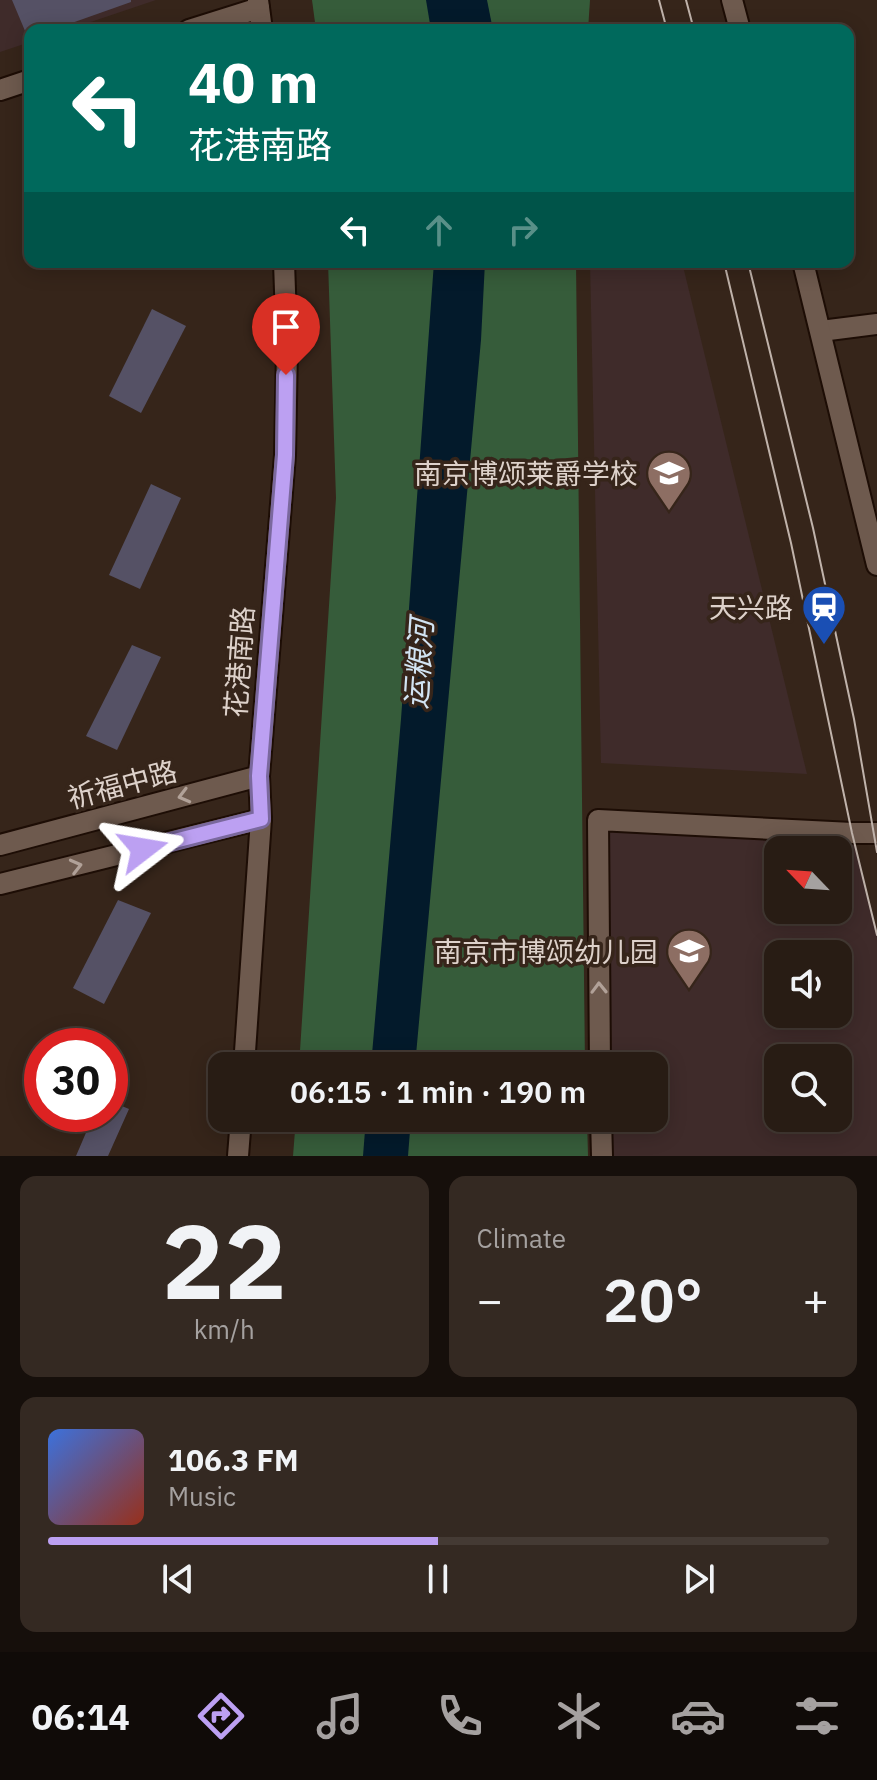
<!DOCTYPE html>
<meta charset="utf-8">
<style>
:root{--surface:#281c14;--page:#342922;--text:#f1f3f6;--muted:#a5a1a0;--line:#443a34;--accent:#bca0f2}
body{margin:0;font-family:"IBM Plex Sans","Noto Sans SC",sans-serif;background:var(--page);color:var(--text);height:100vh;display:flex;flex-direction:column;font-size:30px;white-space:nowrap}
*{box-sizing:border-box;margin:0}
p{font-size:26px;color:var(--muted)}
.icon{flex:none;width:44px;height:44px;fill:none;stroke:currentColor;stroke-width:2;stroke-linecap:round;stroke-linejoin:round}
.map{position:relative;height:1156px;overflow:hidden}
.panel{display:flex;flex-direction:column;gap:20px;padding:20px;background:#160f0b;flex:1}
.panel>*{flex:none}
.banner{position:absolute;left:24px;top:24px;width:830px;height:244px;border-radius:16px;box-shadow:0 4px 20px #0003,0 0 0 2px var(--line);background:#00695c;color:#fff;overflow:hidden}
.needle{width:52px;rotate:295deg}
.controls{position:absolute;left:764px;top:836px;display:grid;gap:16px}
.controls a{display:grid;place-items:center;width:88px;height:88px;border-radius:16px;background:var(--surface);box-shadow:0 4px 20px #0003,0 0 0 2px var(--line);font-size:40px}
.speed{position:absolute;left:24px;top:1028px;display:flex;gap:16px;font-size:40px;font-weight:700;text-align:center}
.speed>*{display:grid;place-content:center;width:104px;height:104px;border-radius:50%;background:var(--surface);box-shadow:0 4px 20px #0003,0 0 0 2px var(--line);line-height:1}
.speed .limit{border:12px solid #d22;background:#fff;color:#111}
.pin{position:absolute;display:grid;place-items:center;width:68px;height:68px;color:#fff;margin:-82px -34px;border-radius:50% 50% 50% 0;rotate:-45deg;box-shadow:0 0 8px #0007}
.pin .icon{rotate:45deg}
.me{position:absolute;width:88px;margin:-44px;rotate:76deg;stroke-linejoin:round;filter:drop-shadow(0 0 6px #0008)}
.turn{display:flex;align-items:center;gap:28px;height:168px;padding:0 32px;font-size:36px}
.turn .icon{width:104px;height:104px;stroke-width:2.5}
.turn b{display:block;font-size:56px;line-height:68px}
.lanes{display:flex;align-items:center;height:76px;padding:0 32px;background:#0003;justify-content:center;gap:40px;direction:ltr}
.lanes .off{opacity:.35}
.big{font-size:60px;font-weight:600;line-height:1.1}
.panel .card{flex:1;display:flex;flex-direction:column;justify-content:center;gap:12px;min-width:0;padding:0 28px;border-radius:16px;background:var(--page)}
.panel .dial{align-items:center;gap:0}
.dial b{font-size:104px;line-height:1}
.song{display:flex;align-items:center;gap:24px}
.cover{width:96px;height:96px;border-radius:12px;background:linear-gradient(135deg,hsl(220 70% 55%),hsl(10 70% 35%))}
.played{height:8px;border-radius:4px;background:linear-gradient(90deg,var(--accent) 50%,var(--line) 50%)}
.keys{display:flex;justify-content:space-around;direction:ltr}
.heat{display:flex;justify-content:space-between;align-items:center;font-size:44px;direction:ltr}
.panel .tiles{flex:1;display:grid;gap:20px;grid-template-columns:1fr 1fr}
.card:last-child{grid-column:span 2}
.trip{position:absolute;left:208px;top:1052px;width:460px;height:80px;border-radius:16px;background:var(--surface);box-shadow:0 4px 20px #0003,0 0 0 2px var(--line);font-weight:600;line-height:80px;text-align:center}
.menu{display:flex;height:128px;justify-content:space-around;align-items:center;background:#100b08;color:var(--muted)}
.menu .icon{width:56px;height:56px}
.menu .current{color:var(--accent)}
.menu b{font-size:36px;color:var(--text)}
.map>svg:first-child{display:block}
.education{fill:#3f2b2a;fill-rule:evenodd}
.green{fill:#365c3a}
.water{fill:#031a2b}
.building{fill:#555165}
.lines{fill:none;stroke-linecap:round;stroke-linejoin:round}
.street-casing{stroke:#1d0d05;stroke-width:24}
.secondary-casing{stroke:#1d0d05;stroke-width:24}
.street{stroke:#6e5a4e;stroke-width:20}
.secondary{stroke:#6e5a4e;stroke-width:20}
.tram{stroke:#c0b3ab;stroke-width:2}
.oneway{stroke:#b1a198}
.route-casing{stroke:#7a689d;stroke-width:20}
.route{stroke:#bca0f2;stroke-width:14}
.labels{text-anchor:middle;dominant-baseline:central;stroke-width:7;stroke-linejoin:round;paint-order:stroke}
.poi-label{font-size:28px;fill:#ddd1ca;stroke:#36251a;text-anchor:end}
.street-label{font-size:28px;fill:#ddd1ca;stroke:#36251a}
.water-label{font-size:30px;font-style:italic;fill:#d2e4f3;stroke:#36251a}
</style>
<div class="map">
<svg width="877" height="1156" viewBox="0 0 877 1156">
<rect width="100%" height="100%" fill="#36251a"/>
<g class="education">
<path d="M0 0H156L67 30H30V42L0 52Z"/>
<path d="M590 262H682L807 774 601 763Z"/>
<path d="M598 820 852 833 877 935V1156H602L601 1118H654V1066H600ZM778 850H838V910H778ZM778 954H838V1014H778ZM778 1058H838V1118H778Z"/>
</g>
<g class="green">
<path d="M312 0H590L588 30H316Z"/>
<path d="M328 262H576L585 1066H299L336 498Z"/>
<path d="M296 1118H587L588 1156H293Z"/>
</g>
<g class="water">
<path d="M426 0H487L493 30H431Z"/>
<path d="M434 262H485L481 340 415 1066H371L401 719Z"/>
<path d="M366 1118H411L408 1156H363Z"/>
</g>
<g class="building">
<path d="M12 0H131V2L52 30H30L28 38Z"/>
<path d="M152 309 186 326 141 413 109 396Z"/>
<path d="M151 484 181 498 140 589 109 575Z"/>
<path d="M132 645 161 657 117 750 86 736Z"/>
<path d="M118 900 151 913 104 1004 73 988Z"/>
<path d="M110 1101 129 1109 108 1156H76L94 1114H110Z"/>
</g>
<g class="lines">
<g class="street-casing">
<g id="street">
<path d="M258 0 262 30"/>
<path d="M189 30 259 8"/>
<path d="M0 90 30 80"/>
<path d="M821 331 877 324"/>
<path d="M0 845 259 776"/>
<path d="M0 884 261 819"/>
<path d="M244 1066 261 819 259 776 285 455 287 349 284 262"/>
<path d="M600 1066 598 820 852 833"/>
<path d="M601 1118 602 1156"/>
<path d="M238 1156 241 1118"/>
</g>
</g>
<g class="secondary-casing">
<g id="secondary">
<path d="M732 0 740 30"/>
<path d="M803 262 877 565"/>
<path d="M852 833H877"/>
</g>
</g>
<use href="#street" class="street"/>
<use href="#secondary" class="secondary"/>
<g class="tram">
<path d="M659 0 667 30"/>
<path d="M686 0 694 30"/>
<path d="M724 262 791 543 852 833 877 935"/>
<path d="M748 262 813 528 854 719 877 852"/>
</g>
</g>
<defs><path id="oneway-chevron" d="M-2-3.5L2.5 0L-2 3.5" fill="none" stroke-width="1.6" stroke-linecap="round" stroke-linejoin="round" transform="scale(2)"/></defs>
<g class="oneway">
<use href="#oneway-chevron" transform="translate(184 796) rotate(165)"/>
<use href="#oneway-chevron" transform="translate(76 866) rotate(-14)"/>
<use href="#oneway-chevron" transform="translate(599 988) rotate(-91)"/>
</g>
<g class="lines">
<g class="route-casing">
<path id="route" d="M143 849 261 819 259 776 285 455 286 375"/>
</g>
<use href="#route" class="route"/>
</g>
<defs>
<g id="school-pin" transform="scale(2.3)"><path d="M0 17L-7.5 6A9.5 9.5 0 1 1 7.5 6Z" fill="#8d6e63" stroke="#36251a"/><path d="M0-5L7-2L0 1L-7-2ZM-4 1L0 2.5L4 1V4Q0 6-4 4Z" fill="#fff"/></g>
<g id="station-pin" transform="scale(2.3)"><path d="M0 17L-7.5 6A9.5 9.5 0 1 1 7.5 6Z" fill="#1a4fb4" stroke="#36251a"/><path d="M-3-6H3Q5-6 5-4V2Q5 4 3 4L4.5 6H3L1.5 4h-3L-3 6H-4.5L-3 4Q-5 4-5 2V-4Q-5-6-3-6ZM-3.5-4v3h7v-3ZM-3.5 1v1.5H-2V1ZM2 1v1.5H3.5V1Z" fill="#fff"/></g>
</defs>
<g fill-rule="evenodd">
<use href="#school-pin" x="669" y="473"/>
<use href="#station-pin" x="824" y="607"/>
<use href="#school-pin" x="689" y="951"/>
</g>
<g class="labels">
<g class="poi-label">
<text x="638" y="473">南京博颂莱爵学校</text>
<text x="793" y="607">天兴路</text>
<text x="658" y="951">南京市博颂幼儿园</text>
</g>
<g class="street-label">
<text transform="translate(239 662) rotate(-86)">花港南路</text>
<text transform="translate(122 784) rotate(-15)">祈福中路</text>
</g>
<g class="water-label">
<text transform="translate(418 664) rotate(-86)">运粮河</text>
</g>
</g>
</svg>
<div class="controls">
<a><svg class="needle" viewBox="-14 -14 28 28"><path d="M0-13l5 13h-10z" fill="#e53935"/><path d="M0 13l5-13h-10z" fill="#a5a1a0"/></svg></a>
<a><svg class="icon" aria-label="sound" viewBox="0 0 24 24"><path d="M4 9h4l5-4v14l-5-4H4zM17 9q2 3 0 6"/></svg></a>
<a><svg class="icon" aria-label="search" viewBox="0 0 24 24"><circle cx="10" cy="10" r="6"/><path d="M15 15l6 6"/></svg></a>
</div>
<div class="speed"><div class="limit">30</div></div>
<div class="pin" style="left:286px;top:375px;background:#d93025"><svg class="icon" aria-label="arrive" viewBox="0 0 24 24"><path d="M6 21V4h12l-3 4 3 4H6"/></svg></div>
<svg class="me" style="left:143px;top:849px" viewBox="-20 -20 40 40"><path d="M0-17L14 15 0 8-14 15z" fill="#bca0f2" stroke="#fff" stroke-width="4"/></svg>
<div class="trip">06:15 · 1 min · 190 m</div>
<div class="banner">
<div class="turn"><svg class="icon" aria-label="left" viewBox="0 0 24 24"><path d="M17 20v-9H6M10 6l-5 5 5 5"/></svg><div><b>40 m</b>花港南路</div></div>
<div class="lanes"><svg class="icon" aria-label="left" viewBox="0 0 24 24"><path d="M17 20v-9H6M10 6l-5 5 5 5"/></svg><svg class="icon off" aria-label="ahead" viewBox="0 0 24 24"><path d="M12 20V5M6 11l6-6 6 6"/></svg><svg class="icon off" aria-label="right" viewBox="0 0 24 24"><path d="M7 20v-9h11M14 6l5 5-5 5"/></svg></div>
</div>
</div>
<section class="panel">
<div class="tiles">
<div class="card dial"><b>22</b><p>km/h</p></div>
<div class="card"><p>Climate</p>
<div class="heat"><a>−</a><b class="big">20°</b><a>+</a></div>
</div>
<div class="card">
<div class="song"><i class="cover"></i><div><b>106.3 FM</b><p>Music</p></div></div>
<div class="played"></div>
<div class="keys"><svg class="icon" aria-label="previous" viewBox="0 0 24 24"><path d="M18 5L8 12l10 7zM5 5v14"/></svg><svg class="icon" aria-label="pause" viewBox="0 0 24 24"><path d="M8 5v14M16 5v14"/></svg><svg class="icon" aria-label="next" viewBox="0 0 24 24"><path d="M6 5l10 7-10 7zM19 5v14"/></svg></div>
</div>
</div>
</section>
<nav class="menu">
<b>06:14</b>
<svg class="icon current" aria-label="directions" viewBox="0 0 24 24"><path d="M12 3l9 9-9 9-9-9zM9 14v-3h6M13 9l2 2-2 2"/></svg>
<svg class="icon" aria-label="music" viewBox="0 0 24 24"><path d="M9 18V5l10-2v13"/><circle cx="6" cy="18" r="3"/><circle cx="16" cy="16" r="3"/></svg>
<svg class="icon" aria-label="phone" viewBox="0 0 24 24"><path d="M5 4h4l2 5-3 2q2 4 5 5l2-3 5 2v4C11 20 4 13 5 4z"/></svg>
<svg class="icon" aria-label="climate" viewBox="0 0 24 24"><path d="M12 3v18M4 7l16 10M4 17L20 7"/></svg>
<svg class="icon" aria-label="car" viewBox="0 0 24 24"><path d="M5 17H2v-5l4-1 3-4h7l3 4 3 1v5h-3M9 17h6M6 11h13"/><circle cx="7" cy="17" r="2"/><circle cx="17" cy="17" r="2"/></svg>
<svg class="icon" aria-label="filters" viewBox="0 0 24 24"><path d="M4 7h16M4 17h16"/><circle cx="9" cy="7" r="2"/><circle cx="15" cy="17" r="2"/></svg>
</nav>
